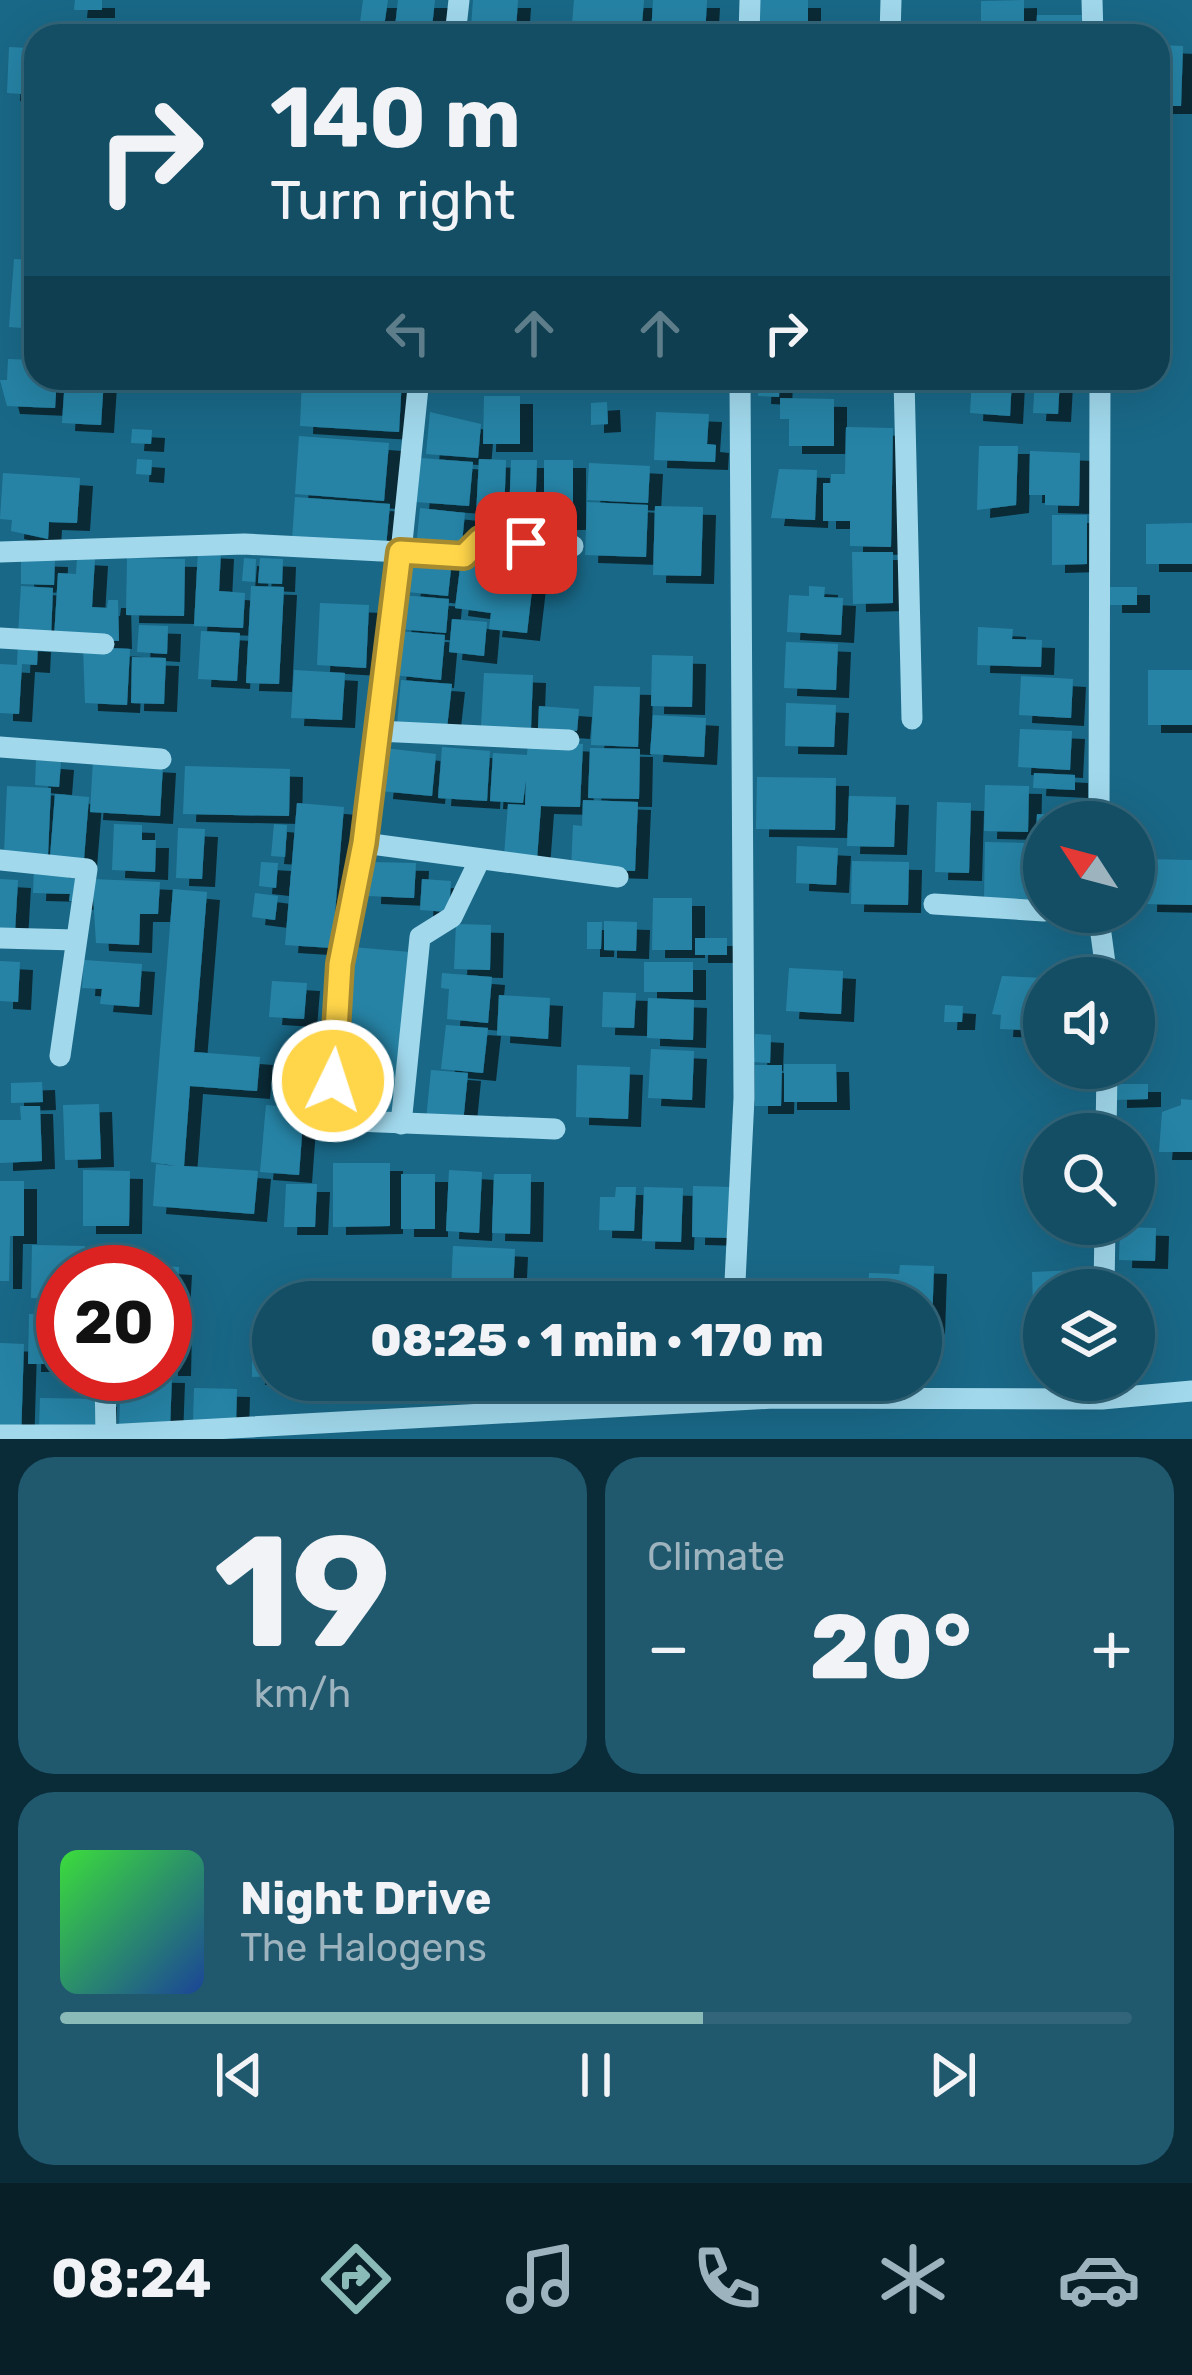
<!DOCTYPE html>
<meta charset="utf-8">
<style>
:root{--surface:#134e65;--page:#20586e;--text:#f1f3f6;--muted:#9db4bf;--line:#326579;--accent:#8bbbb9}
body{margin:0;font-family:Rubik,sans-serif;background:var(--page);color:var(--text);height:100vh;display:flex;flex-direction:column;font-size:45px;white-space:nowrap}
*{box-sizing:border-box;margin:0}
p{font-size:39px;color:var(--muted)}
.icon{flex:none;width:66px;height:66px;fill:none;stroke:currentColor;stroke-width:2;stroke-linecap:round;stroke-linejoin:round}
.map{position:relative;height:1439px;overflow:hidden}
.panel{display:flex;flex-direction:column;gap:18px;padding:18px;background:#0a2b38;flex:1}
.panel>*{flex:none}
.hud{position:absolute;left:24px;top:24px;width:1146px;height:366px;border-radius:36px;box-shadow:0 12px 48px #0002,0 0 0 3px var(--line);background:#134e65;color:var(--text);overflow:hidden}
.needle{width:78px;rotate:306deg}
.tools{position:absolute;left:1023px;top:801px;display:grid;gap:24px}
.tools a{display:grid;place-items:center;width:132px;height:132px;border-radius:50%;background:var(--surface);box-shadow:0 12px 48px #0002,0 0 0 3px var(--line);font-size:60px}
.speed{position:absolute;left:36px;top:1245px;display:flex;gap:24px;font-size:60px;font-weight:700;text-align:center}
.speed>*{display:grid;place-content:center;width:156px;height:156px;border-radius:50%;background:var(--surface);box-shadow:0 12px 48px #0002,0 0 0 3px var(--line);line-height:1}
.speed .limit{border:18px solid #d22;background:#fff;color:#111}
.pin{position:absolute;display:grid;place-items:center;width:102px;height:102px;color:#fff;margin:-51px;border-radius:24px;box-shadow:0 6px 18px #0006}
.me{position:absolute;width:132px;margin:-66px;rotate:4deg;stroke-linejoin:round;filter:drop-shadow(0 0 9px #0008)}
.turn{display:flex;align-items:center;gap:42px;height:252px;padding:0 48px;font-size:54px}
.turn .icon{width:156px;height:156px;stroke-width:2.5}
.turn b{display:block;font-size:84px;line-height:102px}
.lanes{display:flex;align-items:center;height:114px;padding:0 48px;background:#0003;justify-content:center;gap:60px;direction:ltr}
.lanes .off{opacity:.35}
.big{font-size:90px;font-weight:800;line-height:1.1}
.panel .widget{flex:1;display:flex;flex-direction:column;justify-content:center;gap:18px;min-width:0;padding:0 42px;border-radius:36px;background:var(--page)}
.panel .dial{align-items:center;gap:0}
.dial b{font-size:156px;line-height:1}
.song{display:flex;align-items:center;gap:36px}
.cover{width:144px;height:144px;border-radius:18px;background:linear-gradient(135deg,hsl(120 70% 55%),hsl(220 70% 35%))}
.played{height:12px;border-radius:6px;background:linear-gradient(90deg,var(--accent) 60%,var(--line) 60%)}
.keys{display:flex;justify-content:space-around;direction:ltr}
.heat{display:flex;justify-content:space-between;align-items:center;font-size:66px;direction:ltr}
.panel .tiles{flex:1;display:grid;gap:18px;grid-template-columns:1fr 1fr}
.widget:last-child{grid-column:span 2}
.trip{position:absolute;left:252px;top:1281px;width:690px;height:120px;border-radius:60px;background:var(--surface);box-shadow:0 12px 48px #0002,0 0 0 3px var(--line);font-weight:800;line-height:120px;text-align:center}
.dock{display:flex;height:192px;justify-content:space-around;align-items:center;background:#081f28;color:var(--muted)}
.dock .icon{width:84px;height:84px}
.dock .active{color:var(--accent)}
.dock b{font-size:54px;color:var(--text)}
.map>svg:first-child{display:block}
.building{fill:#2883a5;filter:url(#shadow)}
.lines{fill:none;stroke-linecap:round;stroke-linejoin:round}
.minor{stroke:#a1d8ec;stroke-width:21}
.route-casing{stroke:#a68a30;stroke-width:30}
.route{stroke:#ffd54a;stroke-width:21}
</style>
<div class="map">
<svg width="1192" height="1439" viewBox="0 0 1192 1439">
<defs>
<filter id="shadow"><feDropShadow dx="13" dy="8" stdDeviation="0" flood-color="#0009"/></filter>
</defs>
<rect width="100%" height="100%" fill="#196887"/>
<g class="building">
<path d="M75 0H102V10H74Z"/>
<path d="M363 0H388L383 33 359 30Z"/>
<path d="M398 0H435L431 36H394Z"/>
<path d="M473 0H518L516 29 471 27Z"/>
<path d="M574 0H644L641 36H571Z"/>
<path d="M653 0H707L705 36H651Z"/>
<rect x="758" y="0" width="50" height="30"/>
<path d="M1024 0V36H981V1Z"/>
<path d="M1037 15H1082L1081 36H1036Z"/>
<path d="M1158 45 1183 46 1181 106H1158Z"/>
<path d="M9 47 29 48V58H36V95L7 93Z"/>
<path d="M14 259 36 260V329L9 327Z"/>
<path d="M8 359 36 360V378H57L55 408 7 406 0 380H7Z"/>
<path d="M65 378H104L101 425 62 423Z"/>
<path d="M302 378H402L399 432 300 426Z"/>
<path d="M759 378H780L779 397 758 396Z"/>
<path d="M972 378H1012L1010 416 970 413Z"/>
<path d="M1035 378H1060L1058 414 1033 413Z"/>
<path d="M484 396H520V444H483Z"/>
<path d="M780 398 834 399V446H789V419H780Z"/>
<path d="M607 402 608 424 591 425V403Z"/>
<path d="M430 412 481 424 478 458 426 454Z"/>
<path d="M656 412 709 414 707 444 716 445 715 462 654 460Z"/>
<path d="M846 427 893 428 891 547 850 546V521H823V483H831V474H845Z"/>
<path d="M132 429 152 430 151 444 131 443Z"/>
<path d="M299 436 389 443 384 501 295 494Z"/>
<path d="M979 446H1018L1016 505 977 510Z"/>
<path d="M1030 451 1080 453 1079 506 1045 505V495H1029Z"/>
<path d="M420 458 473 462 469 506 416 502Z"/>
<path d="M137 459 152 460 151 475 136 474Z"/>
<path d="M479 459 506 460 504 517 476 516Z"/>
<path d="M511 460H537L535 519 509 518Z"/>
<rect x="544" y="460" width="29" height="62"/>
<path d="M589 463 650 466 648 503 587 500Z"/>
<path d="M779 469 817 470 815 520 771 518Z"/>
<path d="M3 473 80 478 77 523 49 522 48 539 11 531 12 520 0 519Z"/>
<path d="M295 497 390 504 386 547 292 540Z"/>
<path d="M587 502 648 505 646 557 585 555Z"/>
<path d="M655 506 703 507 701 576 653 575Z"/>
<path d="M420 508 465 513 461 552 416 548Z"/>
<path d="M1052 515H1087V564L1052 565Z"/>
<path d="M1192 523V564H1146V524Z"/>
<path d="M198 550 221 551 219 591 245 593 243 628 194 626Z"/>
<path d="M499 552 536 556 527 633 489 629 491 613 455 608 461 560 498 565Z"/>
<path d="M852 552H893V603L853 604Z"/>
<path d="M411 556 452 560 448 596 407 592Z"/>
<path d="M77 557 95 558 92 607 107 608 108 600H118L119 641 54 638 58 573 76 574Z"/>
<path d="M21 558 55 559 54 585 21 584Z"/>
<path d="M127 558 185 559 184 616 126 615Z"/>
<path d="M244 558 256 559 255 582 242 581Z"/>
<path d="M260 558 283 559 282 584 258 583Z"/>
<path d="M21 586 53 588 51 637 18 635Z"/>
<path d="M251 586 284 587 279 684 246 683Z"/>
<path d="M809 586 825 587 824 597 843 598 841 635 787 632 789 595 809 596Z"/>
<rect x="1109" y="587" width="28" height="18"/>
<path d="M401 595 449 599 446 633 398 629Z"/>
<path d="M320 603 369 605 366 668 317 665Z"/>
<path d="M452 619 487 622 484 656 449 652Z"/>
<path d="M139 625 168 626 167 654 137 652Z"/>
<path d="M978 627 1013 629 1012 639 1042 640 1041 667 977 665Z"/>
<path d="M201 631 240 633 237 681 198 679Z"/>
<path d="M397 631 445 635 441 680 393 675Z"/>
<path d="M786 642 838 644 836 690 784 688Z"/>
<path d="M18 643 38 644 37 665 22 664 19 714 0 713V664L17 665Z"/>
<path d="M83 647 130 649 127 705 85 703Z"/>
<path d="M652 655 693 656 692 707 651 706Z"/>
<path d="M132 657 166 658 164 704 131 703Z"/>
<path d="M294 670 345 673 342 720 291 718Z"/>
<rect x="1148" y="670" width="44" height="55"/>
<path d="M484 673 533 675 531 728 481 726Z"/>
<path d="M1021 676 1073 679 1071 718 1019 715Z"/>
<path d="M401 680 452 684 447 728 397 724Z"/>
<path d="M594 686 640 687 638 747 591 745Z"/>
<path d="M786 703 836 705 834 747 785 746Z"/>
<path d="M539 706 579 709 577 731 538 728Z"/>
<path d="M653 715 706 718 704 757 650 754Z"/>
<path d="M1020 729 1072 731 1070 770 1018 767Z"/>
<path d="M528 741 583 744 580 807 541 806 537 859 504 856 508 804 525 805 526 780 523 803 490 801 493 753 527 755Z"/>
<path d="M442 747 490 751 487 801 438 798Z"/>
<path d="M384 748 436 754 432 796 380 791Z"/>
<path d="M590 748 640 749 639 799 588 798Z"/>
<path d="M36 760 61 762 59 787 35 785Z"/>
<path d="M93 761 163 765 160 816 90 812Z"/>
<path d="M185 766 290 769 289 816 183 814Z"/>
<path d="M1034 773 1075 775V790L1033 788Z"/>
<path d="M757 777 836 778 835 830 756 829Z"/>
<path d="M985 785 1029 786 1028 832 984 831Z"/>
<path d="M7 786 51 788 48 855 4 853Z"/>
<path d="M55 794 89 797 84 859 50 857Z"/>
<path d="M849 796 896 797 894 847 847 846Z"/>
<path d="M583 800 638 802 635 871 571 869 573 825 582 826Z"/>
<path d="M937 802 971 803 969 873 935 872Z"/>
<path d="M297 803 344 807 332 948 285 945Z"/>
<path d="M1037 814 1084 816V822H1044V835L1036 834Z"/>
<path d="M114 824 142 825V840H156L155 872 112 870Z"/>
<path d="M274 824 287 825 285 857 271 856Z"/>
<path d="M178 828 205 829 202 879 176 878Z"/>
<path d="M985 842 1030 843 1028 901 984 900Z"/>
<path d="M797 846 838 848 836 885 796 883Z"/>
<path d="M1036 855H1044V898H1035Z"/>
<path d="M1145 859 1192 860V905L1144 904Z"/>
<path d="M852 861 909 862 908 905 851 904Z"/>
<path d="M261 862 278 863 276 888 259 886Z"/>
<path d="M369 862 416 863 414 898 368 896Z"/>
<path d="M34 867 69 869V878L86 879 84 902 69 901 70 894 33 893Z"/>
<path d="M0 879 18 880 15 931 0 930Z"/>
<path d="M92 879 160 882 158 914H140L139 945 96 943Z"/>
<path d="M422 879 451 881 449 912 420 910Z"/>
<path d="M173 889 207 892 194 1052 260 1057 257 1091 190 1086 184 1166 258 1171 254 1214 153 1206 156 1164 176 1166 151 1162Z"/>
<path d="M255 893 278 896 275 920 252 917Z"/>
<path d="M653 898H692V950H652Z"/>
<path d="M604 921 637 922 636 951 604 950Z"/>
<path d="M587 922H602L601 949H587Z"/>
<path d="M456 924 491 925 490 970 454 969Z"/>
<rect x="695" y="938" width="32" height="17"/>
<path d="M352 947 410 952 396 1115 338 1110Z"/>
<path d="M84 960 142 964 139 1007 100 1004 102 989 82 988Z"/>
<path d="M0 961 20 962 18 1002 0 1001Z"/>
<rect x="644" y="962" width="49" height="30"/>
<path d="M789 968 843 971 841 1014 786 1011Z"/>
<path d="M442 973 492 977 488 1023 447 1019 449 989 441 988Z"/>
<path d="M1002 976 1044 978V1031L1000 1029 1001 1015 992 1014Z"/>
<path d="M272 981 307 983 304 1019 269 1017Z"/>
<path d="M603 992 636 993 634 1028 602 1027Z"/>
<path d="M499 995 550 998 548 1039 497 1035Z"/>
<path d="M648 998 694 1000 693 1040 647 1038Z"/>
<path d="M945 1005 963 1006 962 1022H944Z"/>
<path d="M446 1025 488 1028 483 1073 441 1069Z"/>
<path d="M755 1034 771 1035 770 1063 754 1062Z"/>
<path d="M651 1049 694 1051 692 1100 648 1098Z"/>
<path d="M784 1064H836L837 1102H784Z"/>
<path d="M577 1065 630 1067 628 1119 576 1117Z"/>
<path d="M755 1065H782L781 1106H755Z"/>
<path d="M431 1070 468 1073 463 1123 426 1120Z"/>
<path d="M42 1082 43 1102 11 1103V1083Z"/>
<path d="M1114 1084H1148V1099L1114 1100Z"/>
<path d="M1181 1099 1192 1100V1152H1159L1162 1112 1181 1105Z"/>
<path d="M99 1104 101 1159 65 1160 63 1105Z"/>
<path d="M266 1105 304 1108 299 1175 260 1172Z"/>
<path d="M20 1106H40L42 1161 0 1163V1120H21Z"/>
<path d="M333 1163H390V1226L333 1227Z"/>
<path d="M83 1170 130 1171 129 1226H83Z"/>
<path d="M449 1170 482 1172 479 1233 446 1231Z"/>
<rect x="401" y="1174" width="34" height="55"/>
<path d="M494 1174H531L530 1234 492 1233Z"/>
<path d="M0 1181H24V1236H10L9 1281H0Z"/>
<path d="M286 1184H317L315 1227H284Z"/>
<path d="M693 1186 731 1187 730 1238 692 1237Z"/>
<path d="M616 1187H636L634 1231 599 1230 600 1197H615Z"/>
<path d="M644 1187 683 1188 681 1242 642 1241Z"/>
<path d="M1120 1227 1156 1228 1155 1261 1119 1260Z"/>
<path d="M32 1245 85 1246 84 1272H63V1299L31 1298Z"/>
<path d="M453 1246 515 1249 513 1291 451 1288Z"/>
<path d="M144 1265 179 1267 177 1302H165V1272H143Z"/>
<path d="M900 1265 934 1266 932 1326 921 1325V1302H878V1294H868L869 1273 899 1274Z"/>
<path d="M1078 1270V1278H1088V1290H1044V1304H1033L1032 1272Z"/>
<path d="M29 1314 63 1315V1364H28Z"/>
<path d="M165 1323H179L178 1368H165Z"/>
<path d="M252 1327H273V1376L252 1377Z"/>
<path d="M0 1343 24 1344 21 1439H0Z"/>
<path d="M121 1374 172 1375 170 1429 119 1428Z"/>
<path d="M1045 1380H1089V1387L1045 1388Z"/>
<path d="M194 1388 237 1389 236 1423H193Z"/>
<path d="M40 1398 104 1399 103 1429 39 1428Z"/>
</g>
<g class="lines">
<g class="minor">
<path d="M1092 0 1093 36"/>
<path d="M455 36 459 0"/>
<path d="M749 36 750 0"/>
<path d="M890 36 891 0"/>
<path d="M904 378 912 719"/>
<path d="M0 552 244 544 401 552 419 378"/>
<path d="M0 638 104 644"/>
<path d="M377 731 569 740"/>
<path d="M0 747 161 759"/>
<path d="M1099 822 1100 378"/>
<path d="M364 843 618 877"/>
<path d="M0 860 87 869 60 1056"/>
<path d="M934 904 1044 911"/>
<path d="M1060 912 1098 914"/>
<path d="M1098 912 1107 978"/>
<path d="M0 938 75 940"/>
<path d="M401 1124 420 937 452 917 480 859"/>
<path d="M555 1129 331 1120 340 964 364 843 401 552 464 556 480 540 573 546"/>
<path d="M1106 1134 1107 1068"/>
<path d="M1104 1290 1105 1224"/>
<path d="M734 1302 744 1098 740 378"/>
<path d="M105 1374 106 1435"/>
<path d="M0 1435H106L773 1398 1102 1399 1192 1391"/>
</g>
</g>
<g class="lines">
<g class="route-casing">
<path id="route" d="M333 1081 340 964 364 843 400 552 464 556 480 540 526 543"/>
</g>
<use href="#route" class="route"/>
</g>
</svg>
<div class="tools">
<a><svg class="needle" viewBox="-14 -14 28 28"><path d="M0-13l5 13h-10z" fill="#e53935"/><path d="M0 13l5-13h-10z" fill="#9db4bf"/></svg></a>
<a><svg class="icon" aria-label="sound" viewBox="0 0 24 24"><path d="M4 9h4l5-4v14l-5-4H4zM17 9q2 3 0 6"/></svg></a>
<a><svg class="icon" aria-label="search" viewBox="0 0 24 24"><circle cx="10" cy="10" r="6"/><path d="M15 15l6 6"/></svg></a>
<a><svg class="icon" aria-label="layers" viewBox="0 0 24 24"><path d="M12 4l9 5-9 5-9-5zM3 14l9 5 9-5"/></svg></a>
</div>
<div class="speed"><div class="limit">20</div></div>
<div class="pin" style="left:526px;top:543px;background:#d93025"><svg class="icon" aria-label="arrive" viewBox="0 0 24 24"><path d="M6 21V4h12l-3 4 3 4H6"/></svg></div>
<svg class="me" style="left:333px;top:1081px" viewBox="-20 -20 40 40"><circle r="17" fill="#ffd54a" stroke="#fff" stroke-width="3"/><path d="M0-11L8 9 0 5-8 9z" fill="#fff"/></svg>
<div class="trip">08:25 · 1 min · 170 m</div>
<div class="hud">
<div class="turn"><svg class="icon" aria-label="right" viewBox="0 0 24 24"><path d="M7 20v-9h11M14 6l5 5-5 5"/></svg><div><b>140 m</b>Turn right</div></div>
<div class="lanes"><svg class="icon off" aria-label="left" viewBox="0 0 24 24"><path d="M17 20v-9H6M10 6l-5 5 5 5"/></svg><svg class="icon off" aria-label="ahead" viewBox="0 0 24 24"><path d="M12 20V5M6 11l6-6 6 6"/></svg><svg class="icon off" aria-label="ahead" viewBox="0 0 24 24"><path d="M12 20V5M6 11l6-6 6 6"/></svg><svg class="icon" aria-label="right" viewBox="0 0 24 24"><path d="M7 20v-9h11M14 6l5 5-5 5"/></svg></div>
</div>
</div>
<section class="panel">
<div class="tiles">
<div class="widget dial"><b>19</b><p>km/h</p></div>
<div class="widget"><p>Climate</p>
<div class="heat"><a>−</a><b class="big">20°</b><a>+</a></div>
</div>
<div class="widget">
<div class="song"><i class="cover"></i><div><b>Night Drive</b><p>The Halogens</p></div></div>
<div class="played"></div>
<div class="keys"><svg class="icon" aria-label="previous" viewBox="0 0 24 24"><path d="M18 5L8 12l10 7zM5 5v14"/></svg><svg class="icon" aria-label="pause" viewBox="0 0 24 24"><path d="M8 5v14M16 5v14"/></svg><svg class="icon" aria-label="next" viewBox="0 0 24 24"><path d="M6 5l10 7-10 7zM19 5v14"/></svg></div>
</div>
</div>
</section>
<nav class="dock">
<b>08:24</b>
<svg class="icon active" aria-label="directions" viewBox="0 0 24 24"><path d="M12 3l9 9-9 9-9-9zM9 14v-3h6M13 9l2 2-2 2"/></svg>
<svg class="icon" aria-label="music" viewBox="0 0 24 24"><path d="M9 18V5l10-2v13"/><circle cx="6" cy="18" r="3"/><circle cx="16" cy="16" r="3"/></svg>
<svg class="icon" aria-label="phone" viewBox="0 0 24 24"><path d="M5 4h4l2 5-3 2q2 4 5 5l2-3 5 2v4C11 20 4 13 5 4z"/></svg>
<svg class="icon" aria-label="climate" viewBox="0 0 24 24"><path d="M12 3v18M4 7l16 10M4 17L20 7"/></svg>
<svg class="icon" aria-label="car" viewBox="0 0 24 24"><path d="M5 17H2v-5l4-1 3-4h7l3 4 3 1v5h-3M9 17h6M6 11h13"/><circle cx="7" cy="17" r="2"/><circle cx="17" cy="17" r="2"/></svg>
</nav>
